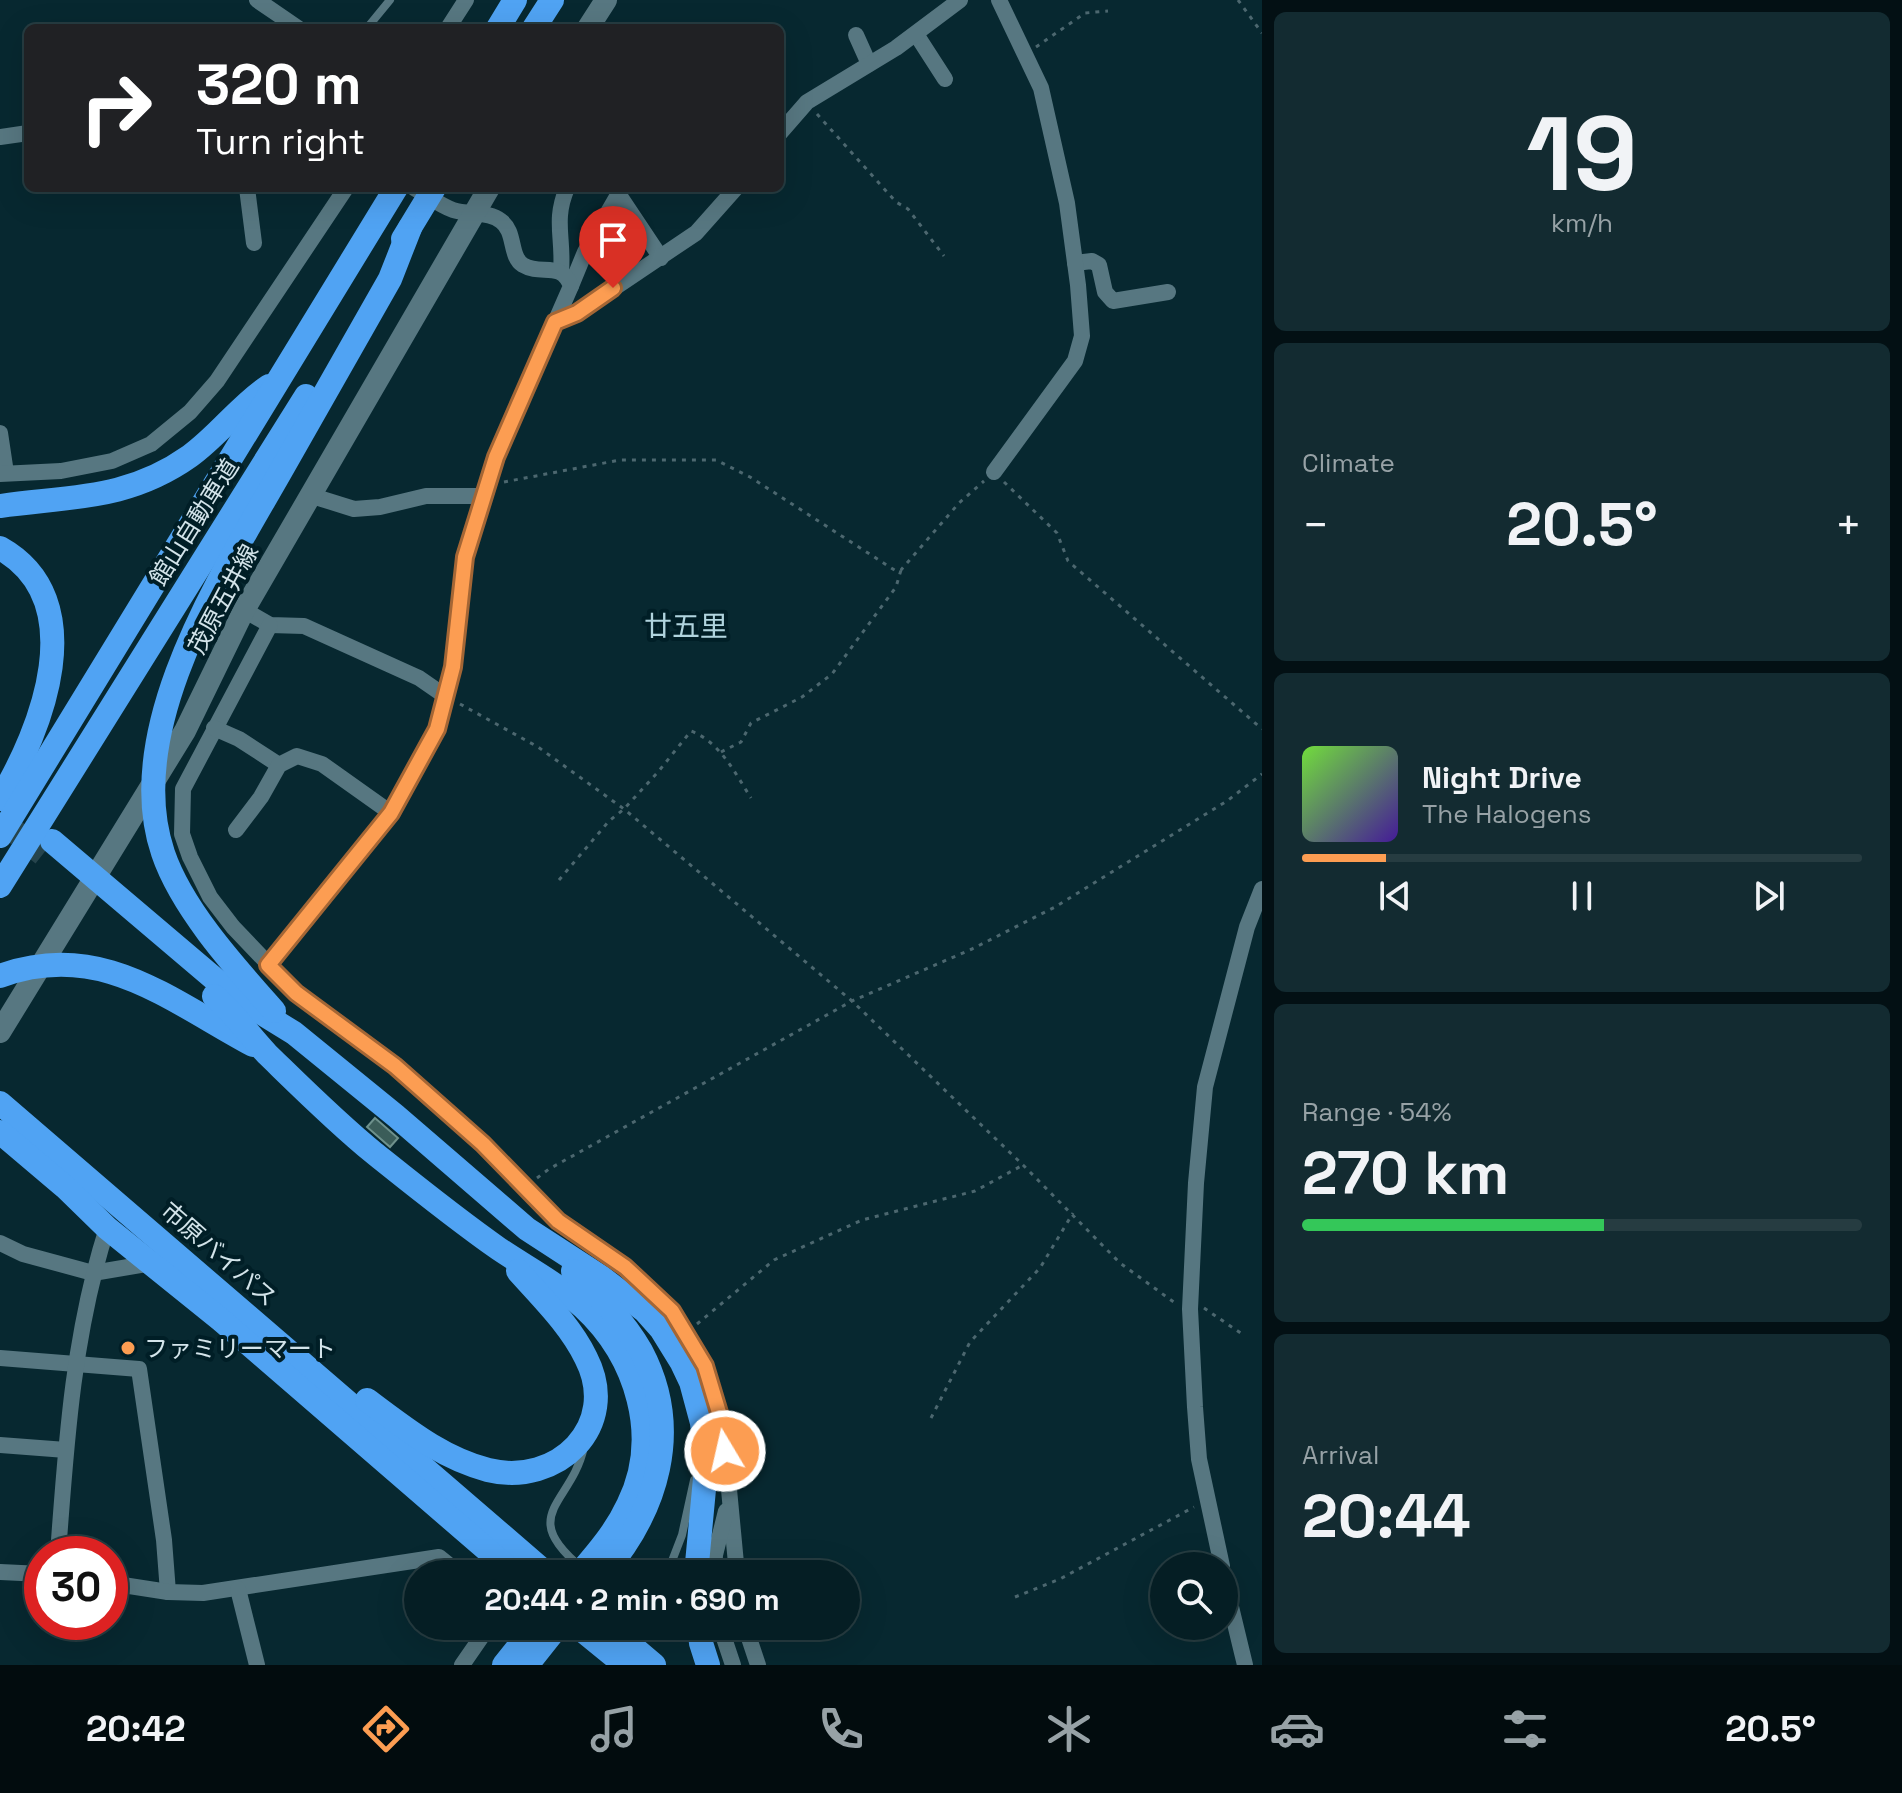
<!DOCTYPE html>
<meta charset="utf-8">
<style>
:root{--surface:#051e24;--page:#132b31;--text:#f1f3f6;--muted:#97a2a6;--line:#263c41;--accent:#fc9d52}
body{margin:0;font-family:"Space Grotesk","Noto Sans JP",sans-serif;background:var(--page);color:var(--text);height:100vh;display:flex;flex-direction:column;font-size:30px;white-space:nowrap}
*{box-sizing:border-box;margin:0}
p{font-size:26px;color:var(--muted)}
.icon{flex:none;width:44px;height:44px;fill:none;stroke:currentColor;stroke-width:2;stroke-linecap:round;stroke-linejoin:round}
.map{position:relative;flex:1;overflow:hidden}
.drawer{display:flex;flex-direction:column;gap:12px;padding:12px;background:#031014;width:640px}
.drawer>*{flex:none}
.top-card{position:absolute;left:24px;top:24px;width:760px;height:168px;border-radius:12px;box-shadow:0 8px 32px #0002,0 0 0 2px var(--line);background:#202124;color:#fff;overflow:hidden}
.fabs{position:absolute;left:1150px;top:1552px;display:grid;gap:16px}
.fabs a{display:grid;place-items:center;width:88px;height:88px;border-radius:50%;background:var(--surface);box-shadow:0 8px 32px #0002,0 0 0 2px var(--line);font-size:40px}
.speed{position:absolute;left:24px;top:1536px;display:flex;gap:16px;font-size:40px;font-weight:700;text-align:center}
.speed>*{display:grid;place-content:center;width:104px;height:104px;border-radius:50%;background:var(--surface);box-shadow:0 8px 32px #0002,0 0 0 2px var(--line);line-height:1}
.speed .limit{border:12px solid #d22;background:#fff;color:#111}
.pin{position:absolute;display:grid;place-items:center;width:68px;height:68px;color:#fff;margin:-82px -34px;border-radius:50% 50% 50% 0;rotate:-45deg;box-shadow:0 0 8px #0007}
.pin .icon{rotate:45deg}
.me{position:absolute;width:88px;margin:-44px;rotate:351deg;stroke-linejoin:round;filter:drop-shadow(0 0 6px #0008)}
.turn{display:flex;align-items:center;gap:28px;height:168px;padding:0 40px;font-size:36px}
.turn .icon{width:104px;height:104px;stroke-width:2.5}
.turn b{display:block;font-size:56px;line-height:68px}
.big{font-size:60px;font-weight:600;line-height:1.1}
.drawer .tile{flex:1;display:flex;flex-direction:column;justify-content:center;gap:12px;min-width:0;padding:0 28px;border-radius:12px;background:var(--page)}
.drawer .dial{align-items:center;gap:0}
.dial b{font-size:104px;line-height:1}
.song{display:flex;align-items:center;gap:24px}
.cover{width:96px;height:96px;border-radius:12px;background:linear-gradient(135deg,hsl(100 70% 55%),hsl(260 70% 35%))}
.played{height:8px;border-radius:4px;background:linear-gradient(90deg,var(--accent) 15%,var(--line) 15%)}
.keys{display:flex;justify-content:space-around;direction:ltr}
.heat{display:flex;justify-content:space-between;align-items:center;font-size:44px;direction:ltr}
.charge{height:12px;border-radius:6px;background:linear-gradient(90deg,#34c759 54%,var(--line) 0)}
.trip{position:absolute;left:404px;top:1560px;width:456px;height:80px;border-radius:40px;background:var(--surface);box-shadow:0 8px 32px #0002,0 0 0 2px var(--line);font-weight:600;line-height:80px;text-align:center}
.tab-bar{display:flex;height:128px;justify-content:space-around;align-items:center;background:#020c0e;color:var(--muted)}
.tab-bar .icon{width:56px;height:56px}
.tab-bar .current{color:var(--accent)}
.tab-bar b{font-size:36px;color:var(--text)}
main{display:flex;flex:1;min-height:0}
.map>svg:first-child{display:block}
.building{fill:#3b5d59;stroke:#6e918c;stroke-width:2}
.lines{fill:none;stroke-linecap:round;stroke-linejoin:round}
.highway-tunnel{stroke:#26444c;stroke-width:24;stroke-dasharray:24 12;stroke-linecap:butt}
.path{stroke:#4c676f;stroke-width:3;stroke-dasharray:4 6;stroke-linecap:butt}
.lane{stroke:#577781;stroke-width:8}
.street{stroke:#577781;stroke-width:16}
.secondary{stroke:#577781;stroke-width:22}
.highway{stroke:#50a3f3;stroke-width:24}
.route-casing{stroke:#a46635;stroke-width:20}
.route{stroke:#fc9d52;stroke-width:14}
.poi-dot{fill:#fc9d52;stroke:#001e26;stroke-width:3}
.labels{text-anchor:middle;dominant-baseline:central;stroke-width:8;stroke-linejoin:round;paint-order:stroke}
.street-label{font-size:24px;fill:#d3e4ea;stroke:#001e26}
.poi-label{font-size:24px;fill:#d3e4ea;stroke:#001e26;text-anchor:start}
.quarter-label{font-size:28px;fill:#b0d4de;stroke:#001e26}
</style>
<main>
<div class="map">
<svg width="1262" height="1665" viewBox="0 0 1262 1665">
<rect width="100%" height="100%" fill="#072830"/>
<path class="building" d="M375 1118 398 1138 390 1147 367 1127Z"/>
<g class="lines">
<path class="highway-tunnel" d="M0 820 43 854"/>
<g class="path">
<path d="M1238 0 1262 33"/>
<path d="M1036 47 1085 13 1108 11"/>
<path d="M817 114 896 202 908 209 944 256"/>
<path d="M504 482 620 460H716L750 477 896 571 901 570 959 503 984 481"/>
<path d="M1004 482 1057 533 1068 561 1262 729"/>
<path d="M460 704 538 747 624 809 852 1001 1023 1165 1120 1263 1175 1303"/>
<path d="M721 752 741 742 751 723 802 697 832 674 896 587 901 570"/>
<path d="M559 880 609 821 624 809 658 772 691 731C720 742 735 773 751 798"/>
<path d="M537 1178 549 1169 852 1001 972 949 1055 907 1227 801 1262 774"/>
<path d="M1204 1308 1242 1334"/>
<path d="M697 1324 774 1260 862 1220 975 1191 1023 1165"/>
<path d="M931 1418 970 1342 1040 1268 1073 1213"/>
<path d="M1015 1597 1060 1579 1194 1507"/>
</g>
<g class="lane">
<path d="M367 28 390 0"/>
<path d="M582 1568C516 1514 572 1504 584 1447"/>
<path d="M667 1574 682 1535 694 1480"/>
</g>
<g class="street">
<path d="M257 0 298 28"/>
<path d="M448 28 466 0"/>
<path d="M916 34 945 79"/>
<path d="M856 35 869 64"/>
<path d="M780 133 807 102 896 48 960 0"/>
<path d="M0 137 28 133"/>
<path d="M247 188 254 243"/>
<path d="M619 195 661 258"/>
<path d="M1075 263 1092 261 1099 265 1105 292 1113 301 1168 292"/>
<path d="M561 272C564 238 553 221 567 188"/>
<path d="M571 286 585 252 622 188"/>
<path d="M555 322 577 313 696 233 736 188"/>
<path d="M0 433 6 473"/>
<path d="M994 472 1075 361 1082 336 1078 285 1067 203 1041 88 999 0"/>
<path d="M0 474 61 471 112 461 151 444 190 412 217 381 346 188"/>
<path d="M309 495 354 509 380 507 426 496H484"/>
<path d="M244 610 270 625 304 626 419 678 445 696"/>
<path d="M270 625 183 789 182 834 190 857 210 897 233 927 296 993 395 1066 483 1144 558 1221 625 1267 672 1311 705 1366 723 1426 737 1574"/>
<path d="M214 728 239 739 279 765"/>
<path d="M236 830 261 797 279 765 297 756 322 764 391 813"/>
<path d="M268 965 391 813 437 729 453 667 465 557 496 457 571 286C561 260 541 276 523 265 509 256 516 232 501 221 489 211 467 215 453 210 439 205 427 195 414 188"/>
<path d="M0 1243 23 1254 93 1273 152 1263"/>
<path d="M0 1358 139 1369 164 1540 168 1592"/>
<path d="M0 1445 66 1450"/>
<path d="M58 1554C66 1444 73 1334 107 1228"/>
<path d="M1222 1566 1199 1459 1195 1407 1190 1309 1196 1183 1205 1087 1247 927 1262 889"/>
<path d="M0 1572 42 1574"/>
<path d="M714 1574 715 1555 726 1511"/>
<path d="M1224 1578 1245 1665"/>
<path d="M110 1583 168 1592 203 1593 439 1557 460 1574"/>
<path d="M238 1589 257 1665"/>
<path d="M720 1626 733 1665"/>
<path d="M745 1626 758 1665"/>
<path d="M462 1665 489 1626"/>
</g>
<g class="secondary">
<path d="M588 28 606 0"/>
<path d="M0 1032 185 731 244 610 489 188"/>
</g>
<g class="highway">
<path d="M498 28 515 0"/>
<path d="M534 28 552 0"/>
<path d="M403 239 434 188"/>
<path d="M0 506C72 496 128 500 190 456 219 435 240 405 269 386"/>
<path d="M0 548C93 600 42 730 0 799"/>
<path d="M0 836 396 188"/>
<path d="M52 841 237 998 294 1033 396 1116 527 1229 601 1277 645 1311 661 1329 682 1363 691 1382 702 1423 706 1468 696 1574"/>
<path d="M0 886 306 396"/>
<path d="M0 976C100 939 169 1000 253 1045"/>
<path d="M214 996C234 1013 249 1035 267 1054 301 1087 337 1123 374 1153 414 1185 456 1219 499 1249 527 1268 558 1284 583 1307 637 1357 662 1437 628 1505 616 1531 598 1552 579 1574"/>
<path d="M274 1011C235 967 182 909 163 853 121 729 223 573 282 469 318 406 354 342 390 279L410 228"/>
<path d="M0 1103 547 1574"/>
<path d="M0 1132 65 1187 107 1228 221 1320 515 1574"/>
<path d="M573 1271C598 1295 624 1321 641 1351 683 1430 657 1511 603 1574"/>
<path d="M367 1400C405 1428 441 1458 488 1470 557 1487 621 1426 586 1358 570 1325 542 1298 518 1271"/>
<path d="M577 1626 625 1665"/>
<path d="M608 1626 654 1665"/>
<path d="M699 1626 701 1643 708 1665"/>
<path d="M504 1665 535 1626"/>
<path d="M527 1665 558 1626"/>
</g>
</g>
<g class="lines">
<g class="route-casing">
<path id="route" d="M613 288 577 313 555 322 496 457 465 557 453 667 437 729 391 813 268 965 296 993 395 1066 483 1144 558 1221 625 1267 672 1311 705 1366 723 1426 725 1451"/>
</g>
<use href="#route" class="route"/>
</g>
<circle class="poi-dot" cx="128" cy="1348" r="8"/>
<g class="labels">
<g class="street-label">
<text transform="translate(194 522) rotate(-58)">館山自動車道</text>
<text transform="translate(223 599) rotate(-62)">茂原五井線</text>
<text transform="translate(219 1254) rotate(41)">市原バイパス</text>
</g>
<g class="poi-label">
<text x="144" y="1348">ファミリーマート</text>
</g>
<g class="quarter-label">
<text x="686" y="626">廿五里</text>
</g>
</g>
</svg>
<div class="fabs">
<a><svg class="icon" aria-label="search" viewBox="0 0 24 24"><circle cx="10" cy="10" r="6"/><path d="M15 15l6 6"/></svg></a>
</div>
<div class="speed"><div class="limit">30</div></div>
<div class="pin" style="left:613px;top:288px;background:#d93025"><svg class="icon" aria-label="arrive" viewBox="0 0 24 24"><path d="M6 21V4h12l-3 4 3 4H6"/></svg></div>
<svg class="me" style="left:725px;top:1451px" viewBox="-20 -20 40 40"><circle r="17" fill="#fc9d52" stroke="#fff" stroke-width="3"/><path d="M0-11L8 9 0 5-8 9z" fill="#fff"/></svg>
<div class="trip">20:44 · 2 min · 690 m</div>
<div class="top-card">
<div class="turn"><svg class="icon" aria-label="right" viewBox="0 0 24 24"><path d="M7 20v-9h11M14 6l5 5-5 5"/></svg><div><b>320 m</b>Turn right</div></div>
</div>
</div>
<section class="drawer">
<div class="tile dial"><b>19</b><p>km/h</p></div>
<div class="tile"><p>Climate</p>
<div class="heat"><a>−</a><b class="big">20.5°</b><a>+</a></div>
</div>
<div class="tile">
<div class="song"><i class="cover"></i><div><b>Night Drive</b><p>The Halogens</p></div></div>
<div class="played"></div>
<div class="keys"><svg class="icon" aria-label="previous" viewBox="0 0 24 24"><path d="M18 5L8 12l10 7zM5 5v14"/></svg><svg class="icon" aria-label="pause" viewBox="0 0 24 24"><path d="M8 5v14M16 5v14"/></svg><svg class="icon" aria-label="next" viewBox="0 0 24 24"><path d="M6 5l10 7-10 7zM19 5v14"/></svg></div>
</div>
<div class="tile"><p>Range · 54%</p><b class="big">270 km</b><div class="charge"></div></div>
<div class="tile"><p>Arrival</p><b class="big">20:44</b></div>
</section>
</main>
<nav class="tab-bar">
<b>20:42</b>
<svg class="icon current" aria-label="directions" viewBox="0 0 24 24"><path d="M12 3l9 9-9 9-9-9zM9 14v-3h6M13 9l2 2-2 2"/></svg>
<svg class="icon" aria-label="music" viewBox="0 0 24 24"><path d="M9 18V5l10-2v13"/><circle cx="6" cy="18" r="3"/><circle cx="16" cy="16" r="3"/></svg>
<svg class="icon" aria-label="phone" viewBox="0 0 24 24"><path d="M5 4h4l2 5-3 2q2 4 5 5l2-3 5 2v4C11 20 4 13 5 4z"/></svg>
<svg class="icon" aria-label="climate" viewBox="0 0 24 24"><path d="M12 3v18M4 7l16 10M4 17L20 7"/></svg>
<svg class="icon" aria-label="car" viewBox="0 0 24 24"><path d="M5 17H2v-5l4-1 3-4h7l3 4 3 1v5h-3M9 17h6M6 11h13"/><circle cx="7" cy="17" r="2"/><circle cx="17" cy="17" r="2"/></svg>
<svg class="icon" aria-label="filters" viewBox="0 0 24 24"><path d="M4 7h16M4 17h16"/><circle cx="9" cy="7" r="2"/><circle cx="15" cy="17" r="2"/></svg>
<b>20.5°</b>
</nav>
